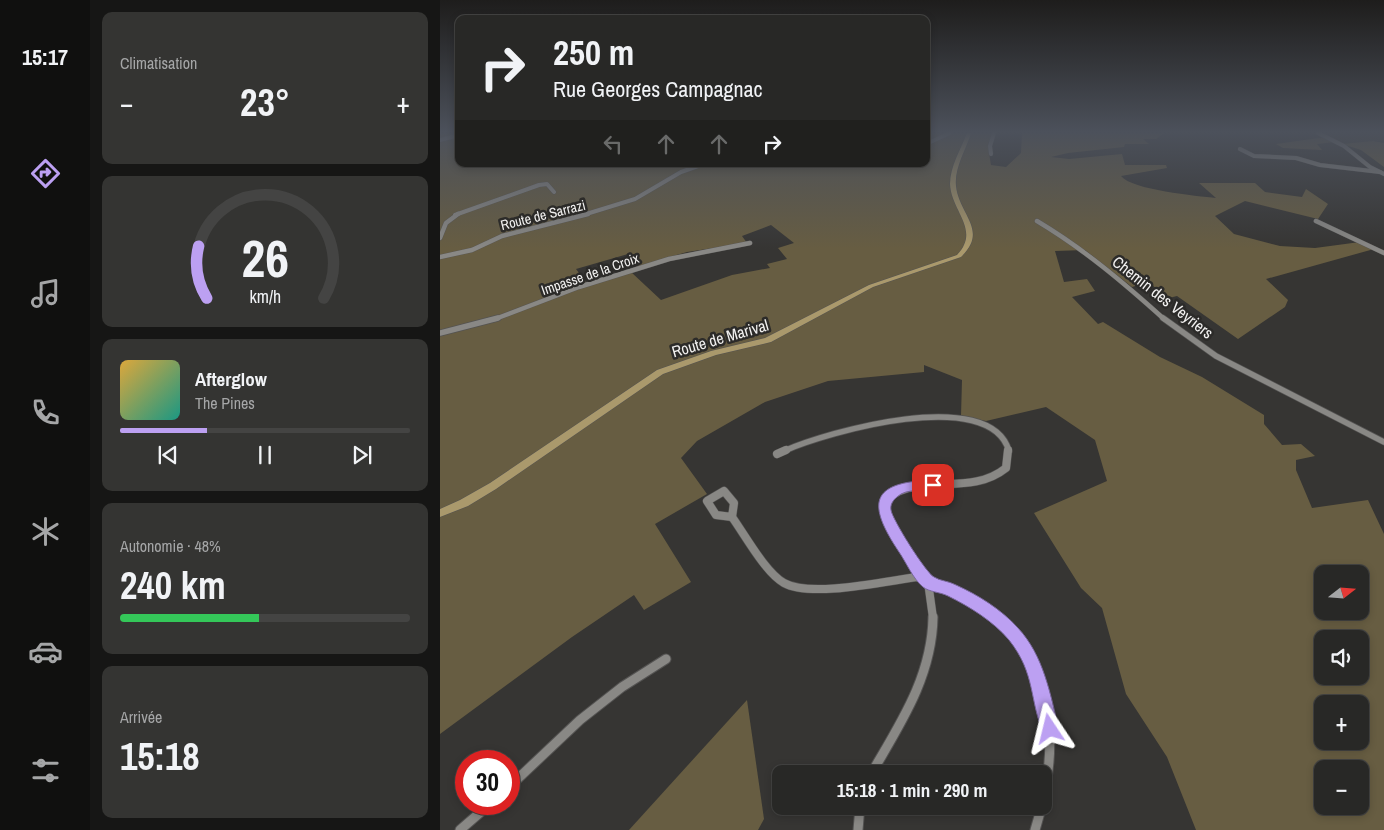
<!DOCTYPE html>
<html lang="fr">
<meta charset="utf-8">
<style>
:root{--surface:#282826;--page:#343432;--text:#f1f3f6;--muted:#a5a6a7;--line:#444443;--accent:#bca0f2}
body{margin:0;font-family:"Archivo Narrow",sans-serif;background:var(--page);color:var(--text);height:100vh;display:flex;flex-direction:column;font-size:19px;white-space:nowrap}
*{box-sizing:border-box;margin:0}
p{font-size:16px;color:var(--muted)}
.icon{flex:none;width:28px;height:28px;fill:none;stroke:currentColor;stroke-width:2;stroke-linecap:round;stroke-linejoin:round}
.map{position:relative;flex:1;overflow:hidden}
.side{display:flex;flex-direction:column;gap:12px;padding:12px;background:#161615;width:350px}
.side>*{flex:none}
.banner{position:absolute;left:15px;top:15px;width:475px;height:152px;border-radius:10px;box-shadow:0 2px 8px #0003,0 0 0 1px var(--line);background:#282826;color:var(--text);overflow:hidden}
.needle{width:32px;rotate:73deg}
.tools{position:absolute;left:874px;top:565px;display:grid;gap:10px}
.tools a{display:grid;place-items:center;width:55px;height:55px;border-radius:10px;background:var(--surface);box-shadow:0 2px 8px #0003,0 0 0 1px var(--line);font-size:25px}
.speed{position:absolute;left:15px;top:750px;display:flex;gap:10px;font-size:25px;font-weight:700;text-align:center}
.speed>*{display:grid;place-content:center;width:65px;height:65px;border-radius:50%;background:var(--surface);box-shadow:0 2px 8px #0003,0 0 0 1px var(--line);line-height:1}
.speed .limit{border:8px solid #d22;background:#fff;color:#111}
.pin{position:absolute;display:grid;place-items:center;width:42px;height:42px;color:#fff;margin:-21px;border-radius:10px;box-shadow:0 2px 8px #0006}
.me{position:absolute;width:55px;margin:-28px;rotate:350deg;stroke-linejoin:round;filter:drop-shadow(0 0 4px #0008)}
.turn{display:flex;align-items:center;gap:18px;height:105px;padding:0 15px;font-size:22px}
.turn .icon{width:65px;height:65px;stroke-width:2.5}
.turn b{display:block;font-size:35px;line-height:42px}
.lanes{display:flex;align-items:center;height:48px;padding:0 15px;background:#0003;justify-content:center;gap:25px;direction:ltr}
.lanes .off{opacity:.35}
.big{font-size:38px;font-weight:700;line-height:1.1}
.side .card{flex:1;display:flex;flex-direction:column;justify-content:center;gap:8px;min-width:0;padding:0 18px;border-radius:10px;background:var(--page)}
.side .dial{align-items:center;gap:0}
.dial svg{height:130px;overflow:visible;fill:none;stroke:var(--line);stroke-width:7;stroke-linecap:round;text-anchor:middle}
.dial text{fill:var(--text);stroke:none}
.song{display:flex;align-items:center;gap:15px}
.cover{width:60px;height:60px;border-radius:8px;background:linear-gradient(135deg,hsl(40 70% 55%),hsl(170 70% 35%))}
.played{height:5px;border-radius:2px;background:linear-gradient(90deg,var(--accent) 30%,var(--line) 30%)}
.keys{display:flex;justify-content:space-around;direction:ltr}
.heat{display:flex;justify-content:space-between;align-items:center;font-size:28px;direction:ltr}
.charge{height:8px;border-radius:4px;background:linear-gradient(90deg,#34c759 48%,var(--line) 0)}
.trip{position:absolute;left:332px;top:765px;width:280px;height:50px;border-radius:10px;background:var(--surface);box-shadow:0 2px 8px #0003,0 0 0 1px var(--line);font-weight:700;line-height:50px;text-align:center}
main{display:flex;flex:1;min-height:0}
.tab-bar{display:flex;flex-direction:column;width:90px;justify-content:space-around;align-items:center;background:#10100f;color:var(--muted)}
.tab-bar .icon{width:35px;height:35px}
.tab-bar .active{color:var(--accent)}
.tab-bar b{font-size:22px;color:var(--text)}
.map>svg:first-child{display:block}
.built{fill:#3f3c34}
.green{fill:#675d42;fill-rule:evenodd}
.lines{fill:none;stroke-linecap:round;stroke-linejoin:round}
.minor-far4-casing{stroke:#545352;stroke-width:4.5}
.minor-far3-casing{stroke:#545352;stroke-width:5}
.minor-far2-casing{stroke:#545352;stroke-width:7}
.minor-far1-casing{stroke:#545352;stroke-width:9}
.minor-casing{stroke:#545352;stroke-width:11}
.major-casing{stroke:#545352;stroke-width:1}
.minor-far4{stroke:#898885;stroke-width:4}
.minor-far3{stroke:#898885;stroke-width:4.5}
.minor-far2{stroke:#898885;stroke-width:5.5}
.minor-far1{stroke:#898885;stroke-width:8}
.minor{stroke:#898885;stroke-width:9}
.major{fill:#aa996c;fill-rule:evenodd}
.route{fill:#bca0f2;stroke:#7a689d}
.labels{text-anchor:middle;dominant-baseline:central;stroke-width:5;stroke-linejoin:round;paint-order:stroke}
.far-street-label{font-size:14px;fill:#f2f1f0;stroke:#2c2b29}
.street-label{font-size:16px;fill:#f2f1f0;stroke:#2c2b29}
</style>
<main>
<nav class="tab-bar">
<b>15:17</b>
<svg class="icon active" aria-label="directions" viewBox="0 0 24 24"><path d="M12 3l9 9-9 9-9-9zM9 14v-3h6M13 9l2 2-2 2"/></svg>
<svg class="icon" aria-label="music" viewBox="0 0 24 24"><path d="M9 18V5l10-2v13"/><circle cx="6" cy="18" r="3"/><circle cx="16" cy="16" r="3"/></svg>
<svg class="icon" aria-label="phone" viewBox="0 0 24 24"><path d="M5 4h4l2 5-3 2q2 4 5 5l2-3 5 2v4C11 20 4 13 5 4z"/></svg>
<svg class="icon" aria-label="climate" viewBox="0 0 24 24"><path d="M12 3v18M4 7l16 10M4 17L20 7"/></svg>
<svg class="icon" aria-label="car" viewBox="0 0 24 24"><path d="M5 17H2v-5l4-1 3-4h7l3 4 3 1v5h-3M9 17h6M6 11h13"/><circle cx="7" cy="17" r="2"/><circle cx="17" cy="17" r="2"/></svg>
<svg class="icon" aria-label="filters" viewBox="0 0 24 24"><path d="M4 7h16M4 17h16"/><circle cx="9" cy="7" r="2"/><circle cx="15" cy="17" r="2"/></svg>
</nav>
<section class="side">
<div class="card"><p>Climatisation</p>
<div class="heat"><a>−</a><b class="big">23°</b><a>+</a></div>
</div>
<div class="card dial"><svg viewBox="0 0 100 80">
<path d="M14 69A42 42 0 1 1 86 69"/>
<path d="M14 69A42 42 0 0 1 9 37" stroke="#bca0f2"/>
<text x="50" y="56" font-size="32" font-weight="700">26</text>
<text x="50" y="72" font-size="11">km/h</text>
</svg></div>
<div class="card">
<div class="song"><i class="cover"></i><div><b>Afterglow</b><p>The Pines</p></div></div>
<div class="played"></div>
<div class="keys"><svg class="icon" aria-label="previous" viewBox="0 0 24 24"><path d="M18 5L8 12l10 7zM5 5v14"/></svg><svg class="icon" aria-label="pause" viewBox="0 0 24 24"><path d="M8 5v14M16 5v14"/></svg><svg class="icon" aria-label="next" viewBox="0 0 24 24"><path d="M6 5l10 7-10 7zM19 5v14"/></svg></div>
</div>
<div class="card"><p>Autonomie · 48%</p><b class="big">240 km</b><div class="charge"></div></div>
<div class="card"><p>Arrivée</p><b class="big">15:18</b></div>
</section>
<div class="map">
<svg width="944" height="830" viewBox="0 0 944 830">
<rect width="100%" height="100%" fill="#363533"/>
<path class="built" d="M881 133H944V141L902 144Z"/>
<g class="green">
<path d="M0 133H19V164H486V133H552L549 153 551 165 566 167 581 153 582 133H724L716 139H703L709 144H685L684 147 628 153 611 157 629 159 682 154 685 165H726L727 168 681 176C692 190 757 196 776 198L759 183H815L825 192 862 197 866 189 888 204 878 219 805 201 775 216 794 234 840 246 875 248 920 242 934 249 826 279 848 300 845 307 798 339 737 296 729 298 708 282 692 287 645 250 615 251 624 282 647 279 655 291 632 297 658 324 663 322 720 357 762 377 824 415V424L842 445 861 444 875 456 856 460V470L872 508 928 500 944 534V830H756L727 757 686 694 662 608 641 588 594 513 667 481 655 440 606 407 546 421 521 416 522 380 484 365V372L388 381 325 402 257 441 241 458 267 494 215 524 251 582 204 610 194 595 132 637 0 734ZM331 225 354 243 338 248 347 259 327 264 330 268 292 275 221 300 191 272 148 285 136 269 188 254 199 266 247 252 307 243 302 236ZM882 574H920V611H882ZM882 639H920V676H882ZM882 704H920V741H882ZM882 769H920V806H882Z"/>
<path d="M886 137 894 142 877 144 882 150 843 148 836 144Z"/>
<path d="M933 141 944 143V167L921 150 902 144Z"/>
<path d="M307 700 324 819 318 830H189Z"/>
</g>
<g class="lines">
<g class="minor-far4-casing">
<g id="minor-far4">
<path d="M878 133 904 146 930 167 944 174"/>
<path d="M0 140 19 135"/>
<path d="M486 144 510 133"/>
<path d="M800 149 814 156 856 158 880 165 940 172"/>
<path d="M551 154 550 146 554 133"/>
<path d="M15 215 99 185 107 184 114 192"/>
<path d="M143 215 195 199 241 172 264 164"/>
</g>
</g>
<g class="minor-far3-casing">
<g id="minor-far3">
<path d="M597 221C644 249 684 283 724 319"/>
<path d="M876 221 944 253"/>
<path d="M0 238 6 223 18 214"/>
<path d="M0 257 32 250 62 236 148 214"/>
<path d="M55 319 139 287 229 259 310 243"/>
</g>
</g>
<g class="minor-far2-casing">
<g id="minor-far2">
<path d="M723 318 776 356 944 442"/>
<path d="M0 333 58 318"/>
<path d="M344 451C387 432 550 385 569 451"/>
</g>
</g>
<g class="minor-far1-casing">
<g id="minor-far1">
<path d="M337 454 346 450"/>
<path d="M284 491 294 503 292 517 276 515 267 501Z"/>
<path d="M292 517C305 535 325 572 344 583 371 598 446 581 477 577L488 582 493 618"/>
<path d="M556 618 525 597 486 580 450 528 444 512 447 498C483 472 530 497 566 468L568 450"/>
</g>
</g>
<g class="minor-casing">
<g id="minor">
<path d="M554 617C619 673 619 754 595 830"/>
<path d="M431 774C460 724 492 677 493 617"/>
<path d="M69 787 140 720 182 687 226 659"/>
<path d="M20 830 50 804"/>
<path d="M418 830 420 806"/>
</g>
</g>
<g class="major-casing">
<path id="major" d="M527 133H531C526 150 514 168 516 186 519 215 549 230 521 257L433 287 331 342 276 355 223 374 56 489 28 506 0 517V509L20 500 50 483 217 370 271 351 325 338 429 285 517 255C541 230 511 211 510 184 510 166 521 149 527 133Z"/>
</g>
<use href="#minor-far4" class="minor-far4"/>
<use href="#minor-far3" class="minor-far3"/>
<use href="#minor-far2" class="minor-far2"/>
<use href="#minor-far1" class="minor-far1"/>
<use href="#minor" class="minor"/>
<use href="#major" class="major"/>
</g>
<linearGradient id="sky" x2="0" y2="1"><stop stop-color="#1e1d1c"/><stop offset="0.53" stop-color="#4c515b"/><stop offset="1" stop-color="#4c515b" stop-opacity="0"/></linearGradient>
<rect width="944" height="249" fill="url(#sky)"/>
<path class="route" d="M493 480 497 482 499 485 497 489C485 493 467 487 457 497 453 500 450 505 451 510 452 519 486 573 494 577 500 581 509 581 516 585 538 595 561 609 578 628 604 656 610 694 619 729L616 735 610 738 604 735C589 700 596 674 569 640 553 621 530 607 508 596 500 592 489 592 483 587 473 579 466 562 459 552 427 504 429 482 493 480Z"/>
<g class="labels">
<g class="far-street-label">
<text transform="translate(103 215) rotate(-14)">Route de Sarrazi</text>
<text transform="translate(150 274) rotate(-19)">Impasse de la Croix</text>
</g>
<g class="street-label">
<text transform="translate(723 297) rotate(38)">Chemin des Veyriers</text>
<text transform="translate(280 338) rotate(-16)">Route de Marival</text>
</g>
</g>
</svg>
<div class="tools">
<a><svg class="needle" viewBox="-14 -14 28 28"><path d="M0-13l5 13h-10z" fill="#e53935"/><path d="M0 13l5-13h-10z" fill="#a5a6a7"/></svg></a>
<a><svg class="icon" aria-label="sound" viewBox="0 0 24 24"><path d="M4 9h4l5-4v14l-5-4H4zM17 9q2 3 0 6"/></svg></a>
<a>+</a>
<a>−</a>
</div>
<div class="speed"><div class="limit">30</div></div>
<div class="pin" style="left:493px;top:485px;background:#d93025"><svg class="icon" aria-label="arrive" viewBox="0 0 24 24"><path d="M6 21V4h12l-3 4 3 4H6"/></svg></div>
<svg class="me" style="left:610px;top:729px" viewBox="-20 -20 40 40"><path d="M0-17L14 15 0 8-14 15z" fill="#bca0f2" stroke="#fff" stroke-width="4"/></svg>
<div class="trip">15:18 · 1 min · 290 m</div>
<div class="banner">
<div class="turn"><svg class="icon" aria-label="right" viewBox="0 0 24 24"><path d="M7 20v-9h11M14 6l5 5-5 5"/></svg><div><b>250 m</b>Rue Georges Campagnac</div></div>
<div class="lanes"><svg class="icon off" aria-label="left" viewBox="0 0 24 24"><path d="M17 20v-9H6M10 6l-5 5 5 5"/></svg><svg class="icon off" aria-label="ahead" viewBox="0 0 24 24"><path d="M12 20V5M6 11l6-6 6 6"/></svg><svg class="icon off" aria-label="ahead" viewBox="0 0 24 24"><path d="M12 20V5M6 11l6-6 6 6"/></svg><svg class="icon" aria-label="right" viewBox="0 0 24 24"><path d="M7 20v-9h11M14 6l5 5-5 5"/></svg></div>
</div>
</div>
</main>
